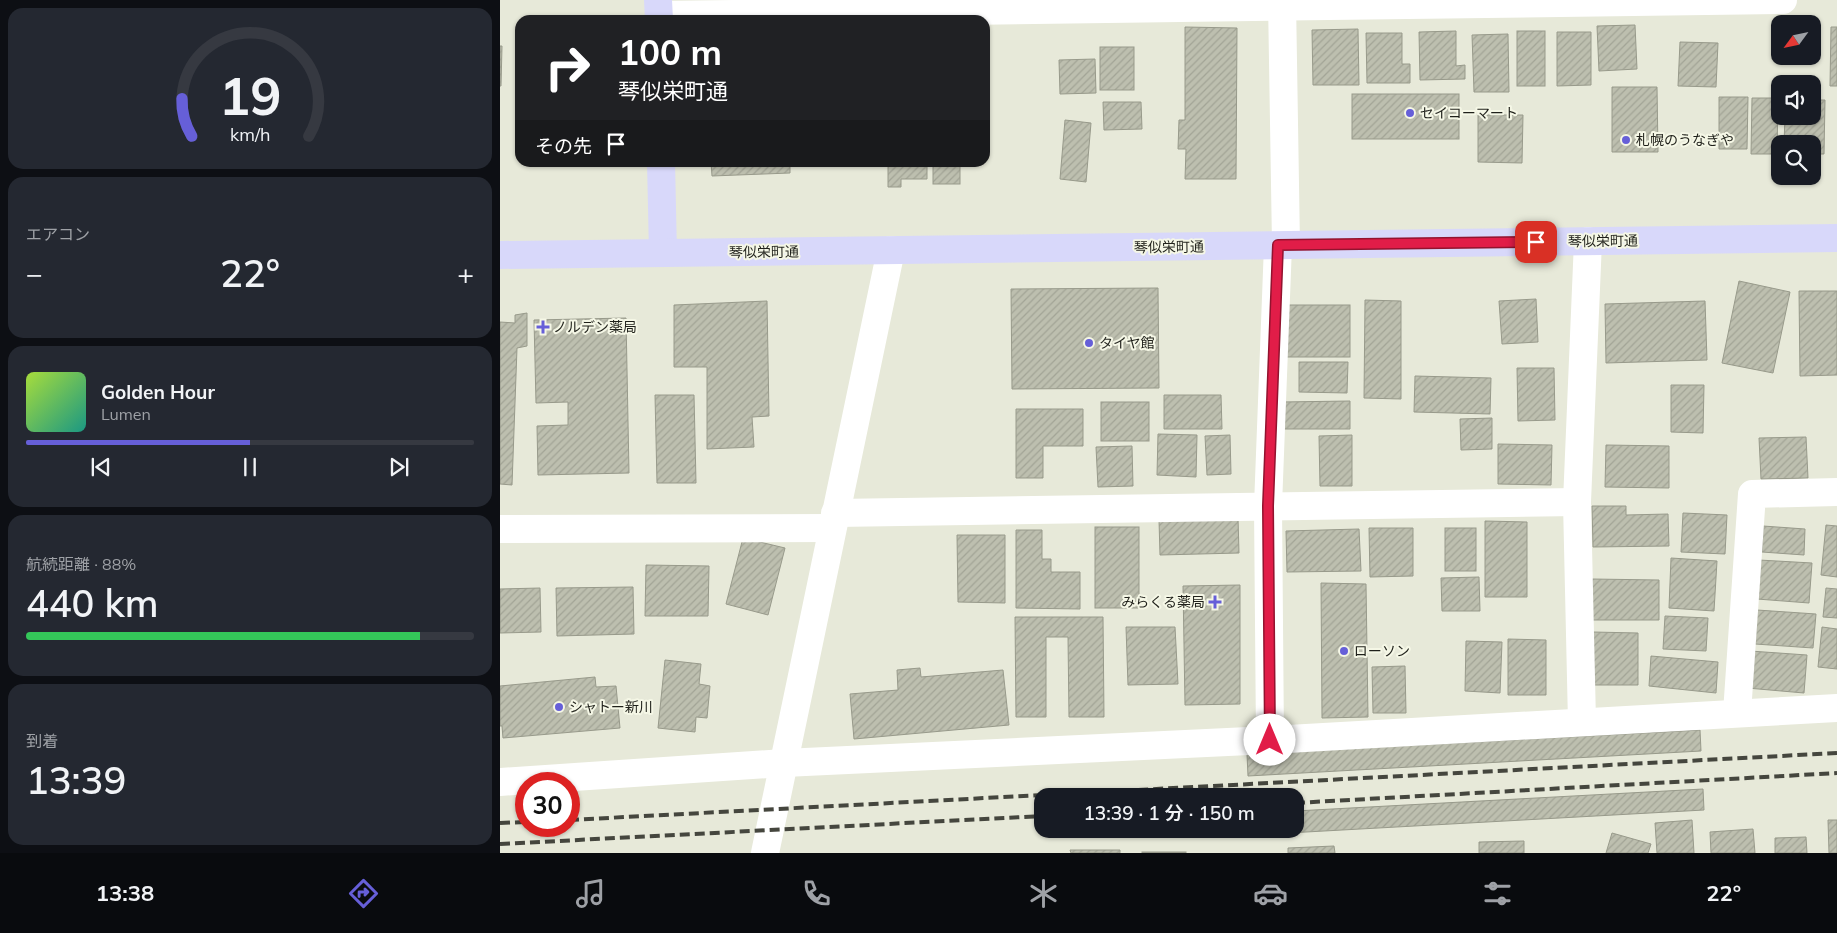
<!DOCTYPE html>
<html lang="ja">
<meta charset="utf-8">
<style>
:root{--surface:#171b24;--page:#242831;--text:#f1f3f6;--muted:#9ea1a6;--line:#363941;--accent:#665fd8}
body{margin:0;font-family:Mulish,"Noto Sans JP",sans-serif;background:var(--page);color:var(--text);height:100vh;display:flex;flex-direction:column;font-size:19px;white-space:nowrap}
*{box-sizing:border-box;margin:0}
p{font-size:16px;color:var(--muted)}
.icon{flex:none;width:28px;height:28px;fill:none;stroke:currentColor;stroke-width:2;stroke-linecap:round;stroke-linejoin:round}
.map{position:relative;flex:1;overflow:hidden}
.panel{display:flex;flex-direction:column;gap:8px;padding:8px;background:#0d0f14;width:500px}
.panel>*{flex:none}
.top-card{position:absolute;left:15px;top:15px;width:475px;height:152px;border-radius:15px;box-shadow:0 1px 4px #0004;background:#202124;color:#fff;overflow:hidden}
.needle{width:32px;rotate:237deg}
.fabs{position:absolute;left:1271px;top:15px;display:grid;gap:10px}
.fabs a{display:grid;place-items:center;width:50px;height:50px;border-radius:10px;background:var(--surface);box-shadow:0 1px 4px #0004;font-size:25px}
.speed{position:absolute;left:15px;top:772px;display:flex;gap:10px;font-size:25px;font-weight:700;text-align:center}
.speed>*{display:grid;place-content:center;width:65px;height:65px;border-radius:50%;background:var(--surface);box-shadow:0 1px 4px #0004;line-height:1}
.speed .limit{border:8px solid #d22;background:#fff;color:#111}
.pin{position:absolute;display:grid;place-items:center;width:42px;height:42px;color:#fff;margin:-21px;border-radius:10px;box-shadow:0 2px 8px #0006}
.me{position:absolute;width:55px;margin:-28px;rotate:0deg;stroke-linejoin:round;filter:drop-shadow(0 0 4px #0008)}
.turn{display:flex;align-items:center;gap:18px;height:105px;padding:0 20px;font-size:22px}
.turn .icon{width:65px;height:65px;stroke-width:2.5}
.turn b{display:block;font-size:35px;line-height:42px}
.then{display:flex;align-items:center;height:48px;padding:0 20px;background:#0003;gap:10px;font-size:19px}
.big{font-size:38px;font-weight:600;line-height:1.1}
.panel .widget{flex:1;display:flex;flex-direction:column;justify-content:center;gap:8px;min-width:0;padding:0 18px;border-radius:15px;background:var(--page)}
.panel .dial{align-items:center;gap:0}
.dial svg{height:130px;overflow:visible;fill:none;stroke:var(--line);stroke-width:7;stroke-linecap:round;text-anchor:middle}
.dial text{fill:var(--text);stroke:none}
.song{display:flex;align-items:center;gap:15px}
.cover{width:60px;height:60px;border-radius:8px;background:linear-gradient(135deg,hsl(80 70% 55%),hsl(170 70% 35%))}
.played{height:5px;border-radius:2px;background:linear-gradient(90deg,var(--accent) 50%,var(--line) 50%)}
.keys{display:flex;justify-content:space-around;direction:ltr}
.heat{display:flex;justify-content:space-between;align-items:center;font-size:28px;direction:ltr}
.charge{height:8px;border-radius:4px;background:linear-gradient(90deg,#34c759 88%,var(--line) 0)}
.trip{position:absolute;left:534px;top:788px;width:270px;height:50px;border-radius:15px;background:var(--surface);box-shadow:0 1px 4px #0004;font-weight:600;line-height:50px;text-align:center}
.tab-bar{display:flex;height:80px;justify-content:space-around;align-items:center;background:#090b0e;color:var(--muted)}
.tab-bar .icon{width:35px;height:35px}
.tab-bar .selected{color:var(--accent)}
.tab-bar b{font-size:22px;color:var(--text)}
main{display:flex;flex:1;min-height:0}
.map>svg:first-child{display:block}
.building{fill:url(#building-hatch);stroke:#989a8b}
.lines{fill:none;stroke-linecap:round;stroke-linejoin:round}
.street{stroke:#fff;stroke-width:28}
.secondary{stroke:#d8d8fa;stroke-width:28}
.rail{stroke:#45463e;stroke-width:4;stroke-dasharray:10 5;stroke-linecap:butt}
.route-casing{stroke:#92132f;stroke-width:12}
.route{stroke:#e11d48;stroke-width:9}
.poi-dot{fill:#665fd8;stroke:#f5f7e6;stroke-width:2}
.labels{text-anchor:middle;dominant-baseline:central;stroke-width:4;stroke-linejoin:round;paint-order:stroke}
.poi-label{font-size:14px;fill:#1f201a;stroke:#f5f7e6;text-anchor:start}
.street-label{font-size:14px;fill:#1f201a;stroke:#f5f7e6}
</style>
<main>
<section class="panel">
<div class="widget dial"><svg viewBox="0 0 100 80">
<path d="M14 69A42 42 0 1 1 86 69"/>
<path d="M14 69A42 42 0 0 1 8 46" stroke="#665fd8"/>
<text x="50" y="56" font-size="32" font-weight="700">19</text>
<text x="50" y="72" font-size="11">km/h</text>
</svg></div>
<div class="widget"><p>エアコン</p>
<div class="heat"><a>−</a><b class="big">22°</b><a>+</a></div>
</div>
<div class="widget">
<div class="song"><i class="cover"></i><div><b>Golden Hour</b><p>Lumen</p></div></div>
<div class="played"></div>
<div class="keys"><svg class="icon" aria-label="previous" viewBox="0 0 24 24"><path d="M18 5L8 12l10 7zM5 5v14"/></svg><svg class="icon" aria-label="pause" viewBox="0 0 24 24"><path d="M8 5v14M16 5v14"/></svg><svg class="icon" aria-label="next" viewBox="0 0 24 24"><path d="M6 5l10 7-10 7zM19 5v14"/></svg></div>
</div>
<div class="widget"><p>航続距離 · 88%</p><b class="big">440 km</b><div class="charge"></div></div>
<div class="widget"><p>到着</p><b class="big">13:39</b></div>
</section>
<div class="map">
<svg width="1337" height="853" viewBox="0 0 1337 853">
<defs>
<pattern id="building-hatch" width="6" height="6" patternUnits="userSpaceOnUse" patternTransform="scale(1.25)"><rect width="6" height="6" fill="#bdbfaf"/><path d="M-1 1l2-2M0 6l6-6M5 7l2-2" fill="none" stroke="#a2a496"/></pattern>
</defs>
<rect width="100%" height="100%" fill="#e7e9d9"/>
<g class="building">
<path d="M1135 25 1137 69 1099 71 1097 26Z"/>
<path d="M685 27 737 28 736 179H685L686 149H678L679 120H685Z"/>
<path d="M1331 27H1337V86H1330Z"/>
<path d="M858 29 859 85H813L812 30Z"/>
<path d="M956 31V66L965 65V79L920 80 919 32Z"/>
<rect x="1017" y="31" width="28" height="55"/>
<path d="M1057 32H1091V85L1057 86Z"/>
<path d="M866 33H902V64H910V83H867Z"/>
<path d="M1008 34 1009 92H974L972 35Z"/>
<path d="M1180 42 1218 43 1216 87 1178 86Z"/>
<path d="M0 46H2L1 86H0Z"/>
<rect x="600" y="47" width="34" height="43"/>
<path d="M595 59 596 93 560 94 559 60Z"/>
<path d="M1112 87H1157L1158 152H1112Z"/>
<rect x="852" y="94" width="107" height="45"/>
<path d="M1219 97H1248L1247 149H1219Z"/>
<path d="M1252 98H1278L1277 154H1251Z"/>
<path d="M1312 100H1325L1324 154H1312V144H1284L1285 116H1312Z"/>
<path d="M603 102H641L642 129 604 130Z"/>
<path d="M978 115H1023L1022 163 978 162Z"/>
<path d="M565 120 591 123 586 182 560 179Z"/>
<path d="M211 162H290V173L212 176Z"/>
<path d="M388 162H427V179H401V187H388Z"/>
<rect x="433" y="162" width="27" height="22"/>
<path d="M1239 281 1290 292 1273 373 1222 363Z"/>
<path d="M658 288 659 388 512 389 511 289Z"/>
<path d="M1299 291H1337V375L1300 376Z"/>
<path d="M1036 299 1038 342 1002 344 999 301Z"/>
<path d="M865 300 901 301V399L864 398Z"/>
<path d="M267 301 269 416 252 417 254 447 207 449V367H174V305Z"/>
<path d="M1205 301 1207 360 1106 363 1105 304Z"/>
<rect x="786" y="305" width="64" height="52"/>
<path d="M27 313V346L17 348 12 485 0 484V322L15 323V315Z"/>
<path d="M126 318 129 473 38 475 37 426 68 425V402L36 403 34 320Z"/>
<path d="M799 362H848L847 393 799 392Z"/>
<path d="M1017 368H1054L1055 420 1018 421Z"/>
<path d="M915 376 991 378 990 414 914 412Z"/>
<path d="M1171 385H1204L1203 433 1171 432Z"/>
<path d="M155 395H194L196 483H157Z"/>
<path d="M664 395H721L722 429H664Z"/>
<path d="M850 401V429H782L781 402Z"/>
<rect x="601" y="402" width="48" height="39"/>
<path d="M516 409H583V446H543V478H516Z"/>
<path d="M992 418V449L961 450 960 419Z"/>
<path d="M658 434 697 435 696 477 657 475Z"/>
<path d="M730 435 731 474 707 475 705 436Z"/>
<path d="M852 435V486H820L819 436Z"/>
<path d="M1306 437 1308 478 1261 479 1259 438Z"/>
<path d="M998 444 1052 445 1051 485 998 484Z"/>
<path d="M1106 445 1169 446V488L1105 487Z"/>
<path d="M632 446 633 486 598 487 596 447Z"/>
<path d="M1092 506H1126V515L1168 514 1169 546 1093 547Z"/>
<path d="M1183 513 1227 515 1225 554 1181 552Z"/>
<path d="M738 518 739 553 660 555 659 520Z"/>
<path d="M985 521 1027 522V597H985Z"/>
<path d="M1326 525 1337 526V577L1321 575Z"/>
<path d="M1263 526 1305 529 1304 555 1262 552Z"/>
<rect x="595" y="527" width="44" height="81"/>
<path d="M869 528H913V576L870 577Z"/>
<rect x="945" y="528" width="31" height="43"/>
<path d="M859 529 861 571 787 572 786 531Z"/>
<path d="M516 530H542V559H551V572H580V609L516 608Z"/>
<path d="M457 535H505V603L458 602Z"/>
<path d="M243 538 285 548 268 615 226 604Z"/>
<path d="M1171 558 1217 561 1214 611 1169 608Z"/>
<path d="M1259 560 1312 563 1309 603 1257 599Z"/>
<path d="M146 565 209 566 208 616H145Z"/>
<path d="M979 577 980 611H942L941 578Z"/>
<path d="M1092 579 1159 580V620H1092Z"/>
<path d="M821 583 866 584 868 717 822 718Z"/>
<path d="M740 585V704L685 705 683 586Z"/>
<path d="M133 587 134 634 57 636 56 588Z"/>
<path d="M40 588 41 632 0 633V589Z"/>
<path d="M1326 588 1337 589V618L1323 617Z"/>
<path d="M1257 610 1316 614 1313 648 1255 644Z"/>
<path d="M1165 616 1208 618 1206 651 1163 649Z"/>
<path d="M515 617H603L604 717H569L568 637H546V717H516Z"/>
<path d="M626 627H675L678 684 628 685Z"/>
<path d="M1322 627 1337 629V669L1318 667Z"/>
<path d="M1093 632 1138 633V685H1093Z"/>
<path d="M1008 639 1046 640V695H1008Z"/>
<path d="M966 641 1002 642 1000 693 965 691Z"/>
<path d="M1250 651 1307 655 1304 693 1247 688Z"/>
<path d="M1151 656 1218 662 1216 693 1149 686Z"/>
<path d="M165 660 201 664 199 684 210 686 207 718 196 717 195 732 158 728Z"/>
<path d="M905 666 906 713H873L872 667Z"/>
<path d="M420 668 421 677 503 670 509 725 354 739 350 694 398 690 397 670Z"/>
<path d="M95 677 96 687 116 686 120 728 3 738 2 726H0V686Z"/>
<path d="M1200 730 1201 751 748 776 747 754Z"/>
<path d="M1203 789 1204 810 752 835 751 829H795V811Z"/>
<path d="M1192 820 1194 853H1157L1155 823Z"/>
<path d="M1328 820H1337V853H1329Z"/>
<path d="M1253 829 1255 853H1211L1210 832Z"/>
<path d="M1112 833 1151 844 1148 853H1106Z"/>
<path d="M1306 837 1307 853H1275V838Z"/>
<path d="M1024 841V853H979V842Z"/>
<path d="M834 846 835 853H788V848Z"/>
<path d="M570 850H620V853H571Z"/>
<rect x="642" y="852" width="44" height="1"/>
</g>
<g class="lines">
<g class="street">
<path d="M782 0 786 245"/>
<path d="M159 15 1283 0"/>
<path d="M335 513 1077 502"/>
<path d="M0 529 332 528"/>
<path d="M1237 713 1252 494 1337 492"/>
<path d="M1082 722 1077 502 1088 241"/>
<path d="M770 740 768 506 778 245"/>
<path d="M0 782 284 763 770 740 1337 708"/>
<path d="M265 853 391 250"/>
</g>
<g class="secondary">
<path d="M158 0 159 20"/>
<path d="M161 162 163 253"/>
<path d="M0 255 1337 238"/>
</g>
<g class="rail">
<path d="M795 803 1337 773"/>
<path d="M69 820 1337 753"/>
<path d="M0 823 26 822"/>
<path d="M0 844 542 816"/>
</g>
</g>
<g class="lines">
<g class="route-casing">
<path id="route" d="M770 740 768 506 778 245 1036 242"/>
</g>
<use href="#route" class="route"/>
</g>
<g class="poi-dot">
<circle cx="910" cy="113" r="5"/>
<circle cx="1126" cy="140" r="5"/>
<path d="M40.5 319.5h5v5h5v5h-5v5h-5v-5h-5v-5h5z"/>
<circle cx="589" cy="343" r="5"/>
<path d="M712.5 594.5h5v5h5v5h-5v5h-5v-5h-5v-5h5z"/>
<circle cx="844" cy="651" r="5"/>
<circle cx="59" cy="707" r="5"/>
</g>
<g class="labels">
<g class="poi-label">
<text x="920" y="113">セイコーマート</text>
<text x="1136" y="140">札幌のうなぎや</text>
<text x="53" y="327">ノルデン薬局</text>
<text x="599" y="343">タイヤ館</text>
<text x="705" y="602" text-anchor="end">みらくる薬局</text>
<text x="854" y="651">ローソン</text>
<text x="69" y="707">シャトー新川</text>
</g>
<g class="street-label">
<text transform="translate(1103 241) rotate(-1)">琴似栄町通</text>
<text transform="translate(669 247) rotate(-1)">琴似栄町通</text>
<text transform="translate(264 252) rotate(-1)">琴似栄町通</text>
</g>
</g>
</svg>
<div class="fabs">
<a><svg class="needle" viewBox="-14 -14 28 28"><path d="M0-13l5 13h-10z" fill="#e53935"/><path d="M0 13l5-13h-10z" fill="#9ea1a6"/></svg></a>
<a><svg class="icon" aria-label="sound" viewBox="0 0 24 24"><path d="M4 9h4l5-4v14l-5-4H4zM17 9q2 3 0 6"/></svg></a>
<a><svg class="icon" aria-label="search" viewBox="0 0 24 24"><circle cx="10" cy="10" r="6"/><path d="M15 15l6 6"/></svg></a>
</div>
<div class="speed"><div class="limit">30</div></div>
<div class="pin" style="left:1036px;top:242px;background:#d93025"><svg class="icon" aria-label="arrive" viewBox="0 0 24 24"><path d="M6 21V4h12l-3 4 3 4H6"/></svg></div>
<svg class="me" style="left:770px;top:740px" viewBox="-20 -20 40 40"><circle r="19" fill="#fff"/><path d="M0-13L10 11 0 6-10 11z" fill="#e11d48"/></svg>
<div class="trip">13:39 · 1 分 · 150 m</div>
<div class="top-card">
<div class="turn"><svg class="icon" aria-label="right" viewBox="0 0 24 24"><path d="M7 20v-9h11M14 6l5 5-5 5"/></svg><div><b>100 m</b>琴似栄町通</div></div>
<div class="then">その先<svg class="icon" aria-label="arrive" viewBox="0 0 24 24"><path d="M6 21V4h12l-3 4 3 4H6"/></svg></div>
</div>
</div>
</main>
<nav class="tab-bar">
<b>13:38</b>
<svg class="icon selected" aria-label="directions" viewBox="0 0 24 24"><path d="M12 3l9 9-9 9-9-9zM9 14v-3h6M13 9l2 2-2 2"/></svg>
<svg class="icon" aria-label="music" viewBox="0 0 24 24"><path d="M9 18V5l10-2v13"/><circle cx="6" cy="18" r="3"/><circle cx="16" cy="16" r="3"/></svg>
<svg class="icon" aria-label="phone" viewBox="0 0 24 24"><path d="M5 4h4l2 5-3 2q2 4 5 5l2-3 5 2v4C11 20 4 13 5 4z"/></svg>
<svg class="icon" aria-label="climate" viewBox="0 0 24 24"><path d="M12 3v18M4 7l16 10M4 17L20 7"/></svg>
<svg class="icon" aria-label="car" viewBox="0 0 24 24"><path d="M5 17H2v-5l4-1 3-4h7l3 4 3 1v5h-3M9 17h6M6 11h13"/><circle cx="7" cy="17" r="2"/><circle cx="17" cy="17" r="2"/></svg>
<svg class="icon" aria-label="filters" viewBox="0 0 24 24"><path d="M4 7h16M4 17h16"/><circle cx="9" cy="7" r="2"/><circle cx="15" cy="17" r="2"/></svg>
<b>22°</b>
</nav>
